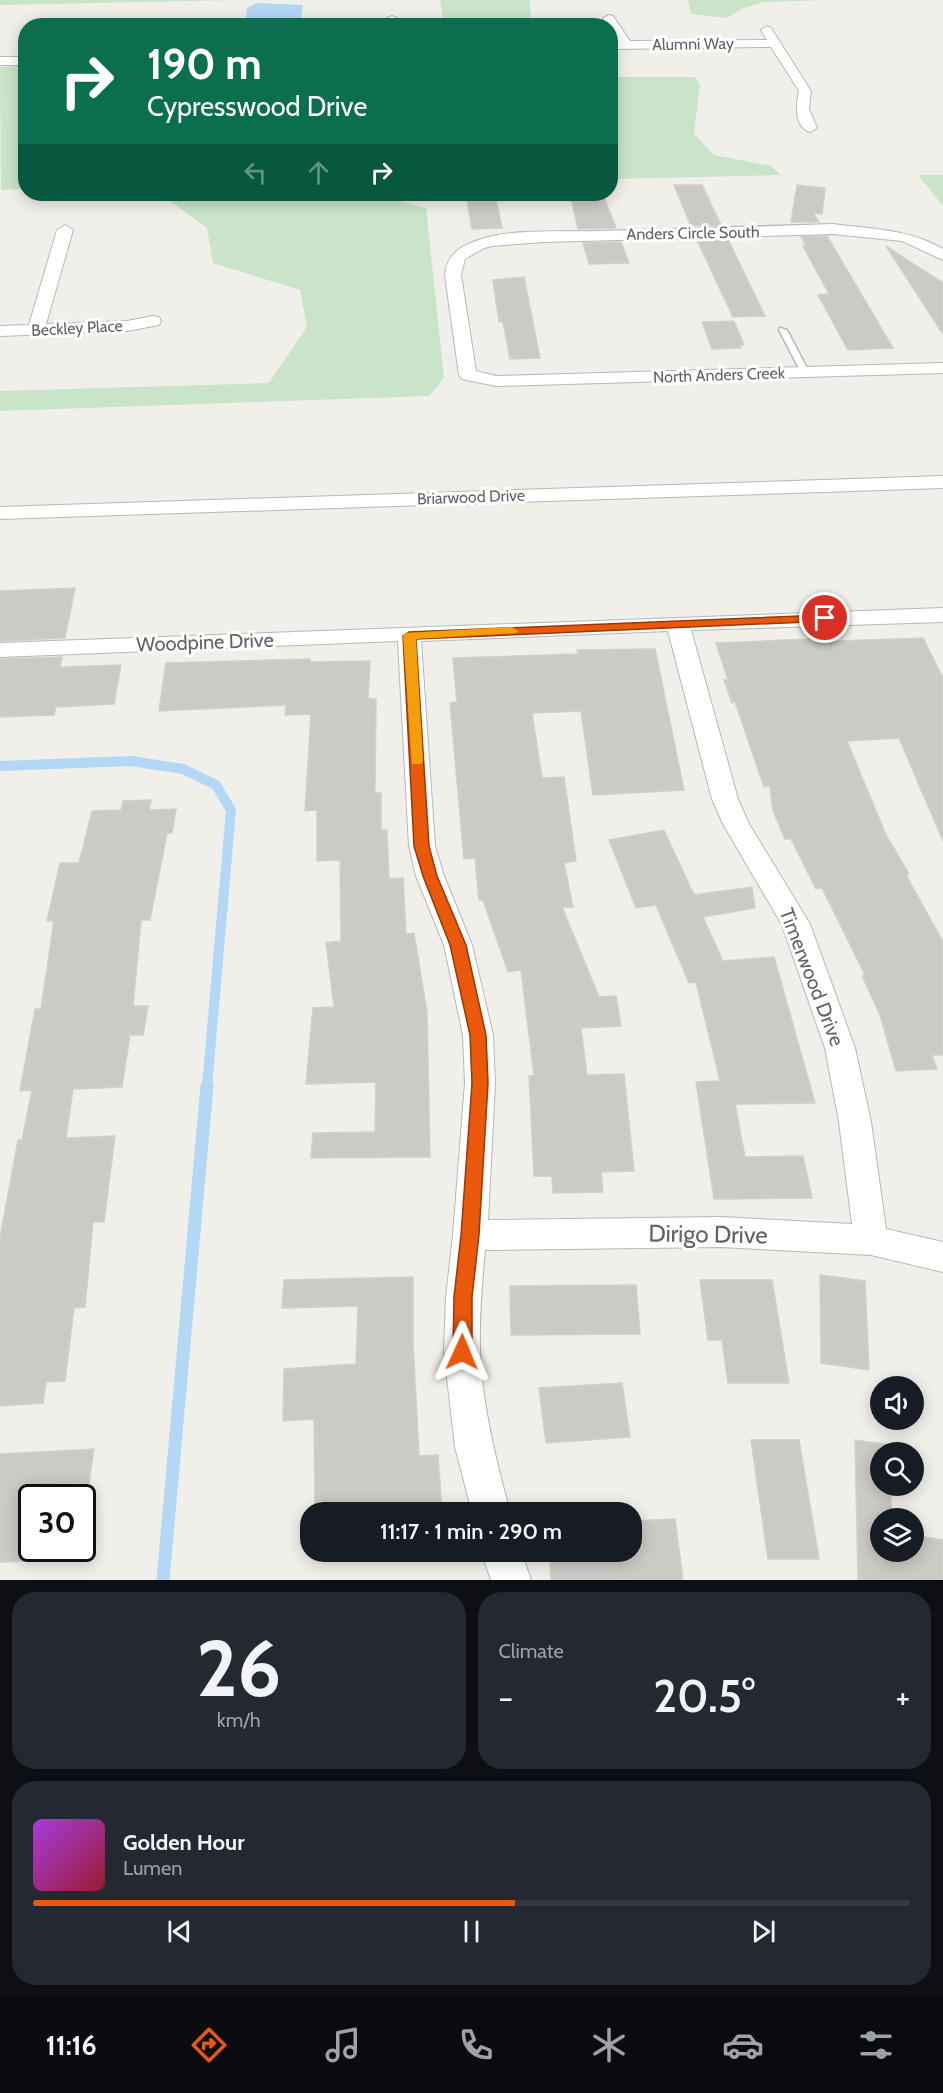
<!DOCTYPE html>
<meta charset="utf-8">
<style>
:root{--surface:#171b24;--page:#242831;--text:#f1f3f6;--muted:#9ea1a6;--line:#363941;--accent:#ea580c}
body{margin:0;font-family:Cabin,sans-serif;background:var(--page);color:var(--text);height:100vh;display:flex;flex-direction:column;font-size:22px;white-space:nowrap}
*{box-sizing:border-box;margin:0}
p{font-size:20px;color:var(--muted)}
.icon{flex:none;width:33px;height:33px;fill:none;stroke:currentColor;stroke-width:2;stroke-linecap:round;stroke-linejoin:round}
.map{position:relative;height:1580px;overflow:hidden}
.sheet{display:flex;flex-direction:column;gap:12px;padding:12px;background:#0d0f14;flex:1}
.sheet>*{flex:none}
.hud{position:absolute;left:18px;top:18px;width:600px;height:183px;border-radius:24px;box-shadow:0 3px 15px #0003;background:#0b6e4f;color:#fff;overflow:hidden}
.controls{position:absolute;left:870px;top:1376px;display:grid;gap:12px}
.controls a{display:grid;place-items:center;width:54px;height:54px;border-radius:50%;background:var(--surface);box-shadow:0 3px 15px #0003;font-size:30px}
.speed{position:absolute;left:18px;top:1484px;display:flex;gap:12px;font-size:30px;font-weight:700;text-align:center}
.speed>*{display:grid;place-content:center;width:78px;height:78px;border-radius:50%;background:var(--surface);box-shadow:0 3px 15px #0003;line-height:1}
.speed .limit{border:3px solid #111;border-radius:9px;background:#fff;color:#111}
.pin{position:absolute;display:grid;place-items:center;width:51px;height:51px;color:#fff;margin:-26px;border:3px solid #fff;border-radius:50%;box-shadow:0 2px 6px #0007}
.me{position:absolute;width:66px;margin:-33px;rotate:1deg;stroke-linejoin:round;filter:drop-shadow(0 0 4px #0008)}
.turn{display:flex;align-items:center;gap:21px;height:126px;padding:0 30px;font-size:27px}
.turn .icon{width:78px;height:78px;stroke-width:2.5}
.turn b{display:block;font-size:42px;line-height:51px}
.lanes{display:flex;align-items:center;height:57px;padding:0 30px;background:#0003;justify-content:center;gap:30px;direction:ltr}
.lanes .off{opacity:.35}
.big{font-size:45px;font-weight:600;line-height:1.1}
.sheet .card{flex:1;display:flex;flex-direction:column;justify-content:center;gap:9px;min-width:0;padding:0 21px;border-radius:24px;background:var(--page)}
.sheet .dial{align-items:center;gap:0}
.dial b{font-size:78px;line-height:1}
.song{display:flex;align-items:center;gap:18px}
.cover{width:72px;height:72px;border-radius:9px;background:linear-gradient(135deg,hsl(280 70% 55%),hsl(350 70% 35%))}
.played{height:6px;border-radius:3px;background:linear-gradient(90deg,var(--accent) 55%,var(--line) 55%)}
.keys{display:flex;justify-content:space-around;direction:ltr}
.heat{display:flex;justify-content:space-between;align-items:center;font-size:33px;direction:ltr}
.sheet .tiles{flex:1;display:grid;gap:12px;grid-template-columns:1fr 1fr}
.card:last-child{grid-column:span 2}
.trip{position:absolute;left:300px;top:1502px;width:342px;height:60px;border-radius:24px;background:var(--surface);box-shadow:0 3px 15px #0003;font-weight:600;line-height:60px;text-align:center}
.tabs{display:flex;height:96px;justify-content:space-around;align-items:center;background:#090b0e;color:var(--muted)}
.tabs .icon{width:42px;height:42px}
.tabs .on{color:var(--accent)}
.tabs b{font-size:27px;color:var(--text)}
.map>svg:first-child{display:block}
.green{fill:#c9e4c9}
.water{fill:#b3d8f6}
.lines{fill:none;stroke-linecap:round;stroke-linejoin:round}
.stream-far1{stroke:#b3d8f6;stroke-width:10}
.stream{stroke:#b3d8f6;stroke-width:13}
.building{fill:#cccac5;stroke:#d4d0c8;stroke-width:1.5}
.service-casing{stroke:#b6b8bb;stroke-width:3}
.minor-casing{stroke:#b6b8bb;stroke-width:2}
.service{fill:#fff;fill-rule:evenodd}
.minor{fill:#fff;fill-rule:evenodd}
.route{fill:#ea580c;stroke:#983908;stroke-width:1.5}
.slow{fill:#f59e0b}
.labels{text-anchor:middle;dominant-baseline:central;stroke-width:6;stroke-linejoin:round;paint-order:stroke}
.far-street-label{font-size:16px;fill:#606367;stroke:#fff}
.street-label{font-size:20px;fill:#606367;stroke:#fff}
.near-street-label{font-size:24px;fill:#606367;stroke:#fff}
</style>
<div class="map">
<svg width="943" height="1580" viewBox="0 0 943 1580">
<rect width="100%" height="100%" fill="#f0efe9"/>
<g class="green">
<path d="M0 0H237L0 5Z"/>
<path d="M440 0H530L531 25H444Z"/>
<path d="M688 0H827L764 2 741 9 727 18 691 14Z"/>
<path d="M23 66 26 67 25 189 1 190 0 67Z"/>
<path d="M611 77H695L700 84 694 134 714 155 771 166 781 175 611 179Z"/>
<path d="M918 175H943V206Z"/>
<path d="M155 194 378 195 426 208 444 378 429 396 0 411V391L269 383 307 327 300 290 213 263 207 228 162 195Z"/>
</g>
<path class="water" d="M256 3 303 5 300 25H245L247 8Z"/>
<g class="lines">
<path class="stream-far1" d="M0 766 131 761 183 769 216 785 231 810 207 1087"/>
<path class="stream" d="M163 1580 207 1086"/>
</g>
<g class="building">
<path d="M674 185H702L721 225 691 226Z"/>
<path d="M797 185 825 188 822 214 813 213 819 222H791Z"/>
<path d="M466 194H495L502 228 472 229Z"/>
<path d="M604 197 616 228 578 229 571 198Z"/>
<path d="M827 236 847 270 893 348 848 350 818 295 829 294 803 246H806L801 237Z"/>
<path d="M728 239 735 254 765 316 733 317 697 240Z"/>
<path d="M621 242 629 263 589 264 583 243Z"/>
<path d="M886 246 943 283V334Z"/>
<path d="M524 277 540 358 510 359 503 322H499L493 280Z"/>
<path d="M734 321 744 345H740L741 348 712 349 702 322Z"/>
<path d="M75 588 65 638 0 641V591Z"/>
<path d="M923 638 943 678V841L899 738 847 741 886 835 909 874 906 875 943 942V1055H932L937 1069 896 1071 880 1015 862 976 865 975 822 888 816 889 791 839H785L773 811 770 786 764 787 735 702 732 703 724 680H728L716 643 810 639 812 642Z"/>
<path d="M655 649 684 790 593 795 581 711 532 713 542 778 564 777 576 861 564 863 573 907H562L599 997 616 996 621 1026 581 1028 587 1075 624 1074 634 1171 601 1172 603 1192 553 1193 552 1176H534L529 1076 534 1075 521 970 508 972 483 900H479L475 858 464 859 450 703 457 702 453 658 578 654 577 650Z"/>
<path d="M62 657 60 667 121 665 114 704 56 707 54 715 0 717V659Z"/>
<path d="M310 659V662L370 661 368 699H376L375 793H381V830H387L389 879 403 878 406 934 414 933 427 1012 430 1157 311 1158 313 1133 375 1132 376 1082 306 1084 313 1008 334 1007 326 943 341 941 340 860 317 861V810L305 811 311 714 285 715 286 705 159 711 166 663Z"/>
<path d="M151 800 149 810 176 809 172 833H167L150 920H141L133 1006H148L143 1035H130L122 1087 73 1089 66 1138 115 1136 104 1222H93L85 1307 74 1308 65 1381 46 1382 43 1403 0 1406V1238L18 1140H22L32 1090 20 1091 35 1009H41L54 921H47L60 863H79L92 811 121 810 123 801Z"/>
<path d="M664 830 694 895 752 887 755 908 703 917 723 961 774 957 815 1103 735 1104 745 1157 803 1156 812 1198 714 1199 696 1082 720 1081 696 982 689 983 656 905 636 908 609 840Z"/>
<path d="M820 1275 865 1281 869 1370 821 1363Z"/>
<path d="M413 1277V1341L419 1456 438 1455 442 1512H315L314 1419 283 1421 284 1369 356 1364 358 1306 282 1308 284 1280Z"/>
<path d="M700 1280H772L789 1383H728L722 1340H708Z"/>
<path d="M636 1285 640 1334 511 1335 510 1286Z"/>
<path d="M622 1383 630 1437 546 1443 539 1388Z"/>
<path d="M751 1440H799L819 1559H768Z"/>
<path d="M855 1440 889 1445V1452H880V1485H890L892 1518H880V1551H914V1535L943 1540V1580H858Z"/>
<path d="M94 1449 89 1483 32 1486V1561L0 1562V1454Z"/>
<path d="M675 1519 683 1580H551L549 1551H632V1521Z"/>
</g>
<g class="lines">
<g class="service-casing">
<path id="service" d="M780 328 787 330 809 372 808 374 801 372 779 330Z"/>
</g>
<g class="minor-casing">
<g id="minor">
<path d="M609 15 613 16 630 41 767 40 761 30 767 26 771 28 811 91 809 109 817 128 810 132C794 127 796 104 799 91L771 47 610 49V41H618L610 26H608L603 18Z"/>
<path d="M392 16 398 19 399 26H387L386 19Z"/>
<rect x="0" y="57" width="26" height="8"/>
<path d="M833 224C871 229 909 229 943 249V260L902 241 833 234 543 242 492 246 484 248 465 259 461 275 476 371 496 376 943 363V373L496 386 462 379 459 375 445 275C447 252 464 244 485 238 514 229 567 232 599 231 677 229 755 227 833 224Z"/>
<path d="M65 225 73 230 46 324 127 321 153 316 159 317 161 321 159 325 127 331 0 336V326L29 325 57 230Z"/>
<path d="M943 476V488L0 519V507Z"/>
<path d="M943 608V622L691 630 738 799 749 824 810 924 855 1048 871 1122 886 1229 943 1242V1272L871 1255 721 1247 485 1250C482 1283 479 1316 480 1350 482 1405 496 1460 510 1512H472L455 1447 444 1352 446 1297 453 1235 465 1083 463 1035 444 945 416 876 409 846 398 641 0 657V643ZM668 631 712 799 723 824 782 925 825 1048 839 1122 852 1224 721 1217 488 1220 495 1083 493 1035 472 945 444 876 435 846 421 641Z"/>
<path d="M481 1551H521L531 1580H491Z"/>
</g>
</g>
<use href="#service" class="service"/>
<use href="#minor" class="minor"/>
</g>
<path class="route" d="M825 615 831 618 830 621 416 639 429 846 437 876 466 945 486 1035 488 1083 479 1235 472 1297V1352L469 1359 462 1361 456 1359 453 1352 454 1297 461 1235 472 1083 470 1035 450 945 423 876 414 846 403 636 409 632Z"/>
<path class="slow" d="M512 627 518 631 516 633 416 639 423 761 421 764H412L403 636 405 633Z"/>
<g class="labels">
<g class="far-street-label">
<text transform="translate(693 44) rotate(-1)">Alumni Way</text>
<text transform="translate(693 233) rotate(-1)">Anders Circle South</text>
<text transform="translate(77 328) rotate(-3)">Beckley Place</text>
<text transform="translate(719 375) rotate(-2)">North Anders Creek</text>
<text transform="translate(471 497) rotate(-2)">Briarwood Drive</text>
</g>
<g class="street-label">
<text transform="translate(205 642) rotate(-2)">Woodpine Drive</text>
<text transform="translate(812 977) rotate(69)">Timerwood Drive</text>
</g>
<g class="near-street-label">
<text transform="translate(708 1234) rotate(1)">Dirigo Drive</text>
</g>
</g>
</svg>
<div class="controls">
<a><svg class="icon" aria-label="sound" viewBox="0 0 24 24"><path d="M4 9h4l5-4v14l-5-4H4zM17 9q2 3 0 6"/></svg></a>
<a><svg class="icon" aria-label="search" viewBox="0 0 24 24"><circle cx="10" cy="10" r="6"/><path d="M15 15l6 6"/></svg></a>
<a><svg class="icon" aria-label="layers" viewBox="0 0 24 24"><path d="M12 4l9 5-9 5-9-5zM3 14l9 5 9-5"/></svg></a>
</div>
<div class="speed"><div class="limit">30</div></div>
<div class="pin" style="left:825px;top:618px;background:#d93025"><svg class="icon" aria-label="arrive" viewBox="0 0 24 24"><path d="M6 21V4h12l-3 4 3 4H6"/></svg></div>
<svg class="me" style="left:462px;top:1352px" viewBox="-20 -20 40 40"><path d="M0-17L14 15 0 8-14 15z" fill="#ea580c" stroke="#fff" stroke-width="4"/></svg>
<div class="trip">11:17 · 1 min · 290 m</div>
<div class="hud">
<div class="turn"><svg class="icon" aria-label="right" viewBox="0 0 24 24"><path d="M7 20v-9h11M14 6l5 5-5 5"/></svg><div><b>190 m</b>Cypresswood Drive</div></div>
<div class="lanes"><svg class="icon off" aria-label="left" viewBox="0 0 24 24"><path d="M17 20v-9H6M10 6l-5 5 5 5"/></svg><svg class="icon off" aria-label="ahead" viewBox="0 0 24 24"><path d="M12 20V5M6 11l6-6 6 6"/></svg><svg class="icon" aria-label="right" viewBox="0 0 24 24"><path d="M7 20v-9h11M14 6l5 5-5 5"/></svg></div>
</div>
</div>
<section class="sheet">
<div class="tiles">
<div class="card dial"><b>26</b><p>km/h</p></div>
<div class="card"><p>Climate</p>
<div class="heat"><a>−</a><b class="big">20.5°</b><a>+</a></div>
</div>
<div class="card">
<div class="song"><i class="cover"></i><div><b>Golden Hour</b><p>Lumen</p></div></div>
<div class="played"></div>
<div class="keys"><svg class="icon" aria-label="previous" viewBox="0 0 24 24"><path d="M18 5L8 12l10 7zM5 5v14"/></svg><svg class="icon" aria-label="pause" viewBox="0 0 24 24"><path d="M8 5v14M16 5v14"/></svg><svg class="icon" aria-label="next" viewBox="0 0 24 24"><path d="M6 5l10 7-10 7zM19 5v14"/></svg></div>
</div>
</div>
</section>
<nav class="tabs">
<b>11:16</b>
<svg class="icon on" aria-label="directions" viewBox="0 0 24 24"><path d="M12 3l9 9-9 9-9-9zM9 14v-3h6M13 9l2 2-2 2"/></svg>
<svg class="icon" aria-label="music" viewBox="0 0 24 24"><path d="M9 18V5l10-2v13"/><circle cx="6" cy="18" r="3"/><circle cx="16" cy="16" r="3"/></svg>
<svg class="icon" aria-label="phone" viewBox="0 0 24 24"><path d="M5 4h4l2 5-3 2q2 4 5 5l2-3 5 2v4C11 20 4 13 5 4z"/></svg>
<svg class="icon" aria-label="climate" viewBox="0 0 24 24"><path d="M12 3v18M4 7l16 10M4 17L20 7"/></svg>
<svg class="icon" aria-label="car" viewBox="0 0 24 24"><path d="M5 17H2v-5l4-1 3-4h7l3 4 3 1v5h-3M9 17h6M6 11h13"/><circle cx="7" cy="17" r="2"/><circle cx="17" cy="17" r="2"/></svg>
<svg class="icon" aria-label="filters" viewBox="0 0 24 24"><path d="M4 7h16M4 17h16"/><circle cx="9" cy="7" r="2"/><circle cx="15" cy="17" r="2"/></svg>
</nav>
